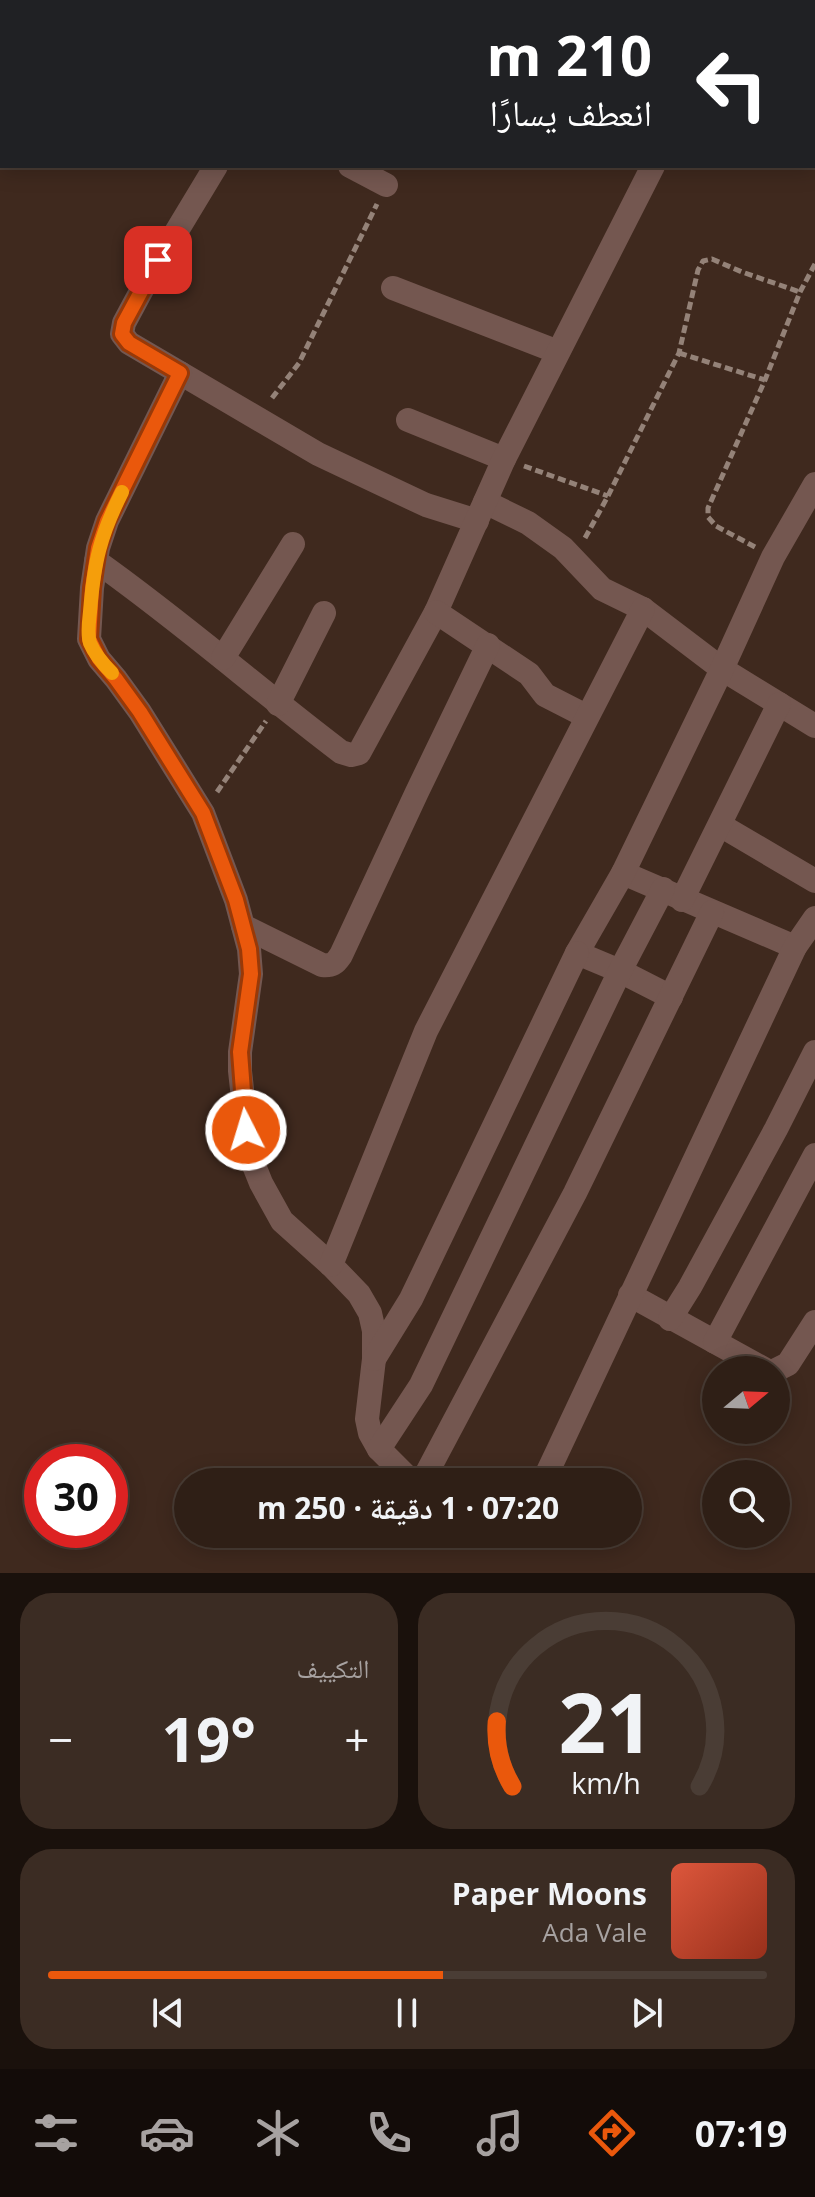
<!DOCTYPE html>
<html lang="ar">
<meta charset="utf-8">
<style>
:root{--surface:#2f1f16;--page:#3b2c23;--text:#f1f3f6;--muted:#a7a2a1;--line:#4a3d35;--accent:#ea580c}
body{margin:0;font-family:"Open Sans","Noto Naskh Arabic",sans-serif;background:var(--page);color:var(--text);direction:rtl;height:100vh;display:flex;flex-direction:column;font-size:30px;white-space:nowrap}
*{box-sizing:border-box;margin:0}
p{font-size:26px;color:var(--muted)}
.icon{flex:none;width:44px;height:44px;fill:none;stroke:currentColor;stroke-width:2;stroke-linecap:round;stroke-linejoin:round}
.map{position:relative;height:1573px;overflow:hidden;direction:ltr}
.sheet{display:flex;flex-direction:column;gap:20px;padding:20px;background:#1a110c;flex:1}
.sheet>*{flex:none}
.guide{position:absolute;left:0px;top:0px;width:816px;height:168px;box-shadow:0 4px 20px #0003,0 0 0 2px var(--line);direction:rtl;background:#202124;color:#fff;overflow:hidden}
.needle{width:52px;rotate:71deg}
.controls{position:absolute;left:702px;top:1356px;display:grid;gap:16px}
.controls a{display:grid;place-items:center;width:88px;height:88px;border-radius:50%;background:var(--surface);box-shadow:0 4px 20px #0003,0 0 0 2px var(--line);font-size:40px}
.speed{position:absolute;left:24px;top:1444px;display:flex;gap:16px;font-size:40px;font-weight:700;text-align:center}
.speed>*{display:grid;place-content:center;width:104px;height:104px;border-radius:50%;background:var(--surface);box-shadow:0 4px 20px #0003,0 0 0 2px var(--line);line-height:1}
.speed .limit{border:12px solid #d22;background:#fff;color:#111}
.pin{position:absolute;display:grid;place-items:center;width:68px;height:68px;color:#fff;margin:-34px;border-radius:16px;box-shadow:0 4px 12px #0006}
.me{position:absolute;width:88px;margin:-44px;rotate:355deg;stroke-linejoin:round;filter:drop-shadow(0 0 6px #0008)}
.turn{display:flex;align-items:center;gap:28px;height:168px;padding:0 32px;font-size:36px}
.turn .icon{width:104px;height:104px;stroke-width:2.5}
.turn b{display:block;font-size:56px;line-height:68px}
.big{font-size:60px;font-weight:700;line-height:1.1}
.sheet .tile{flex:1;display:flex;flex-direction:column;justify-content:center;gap:12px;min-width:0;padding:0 28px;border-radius:32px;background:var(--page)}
.sheet .dial{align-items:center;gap:0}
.dial svg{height:208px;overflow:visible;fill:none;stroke:var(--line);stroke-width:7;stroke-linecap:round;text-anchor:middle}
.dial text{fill:var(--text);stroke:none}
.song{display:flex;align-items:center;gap:24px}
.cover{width:96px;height:96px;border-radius:12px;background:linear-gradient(135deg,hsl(10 70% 55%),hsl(10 70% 35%))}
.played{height:8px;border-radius:4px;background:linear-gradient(90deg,var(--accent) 55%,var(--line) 55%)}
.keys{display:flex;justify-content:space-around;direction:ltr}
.heat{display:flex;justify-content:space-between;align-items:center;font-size:44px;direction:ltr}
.sheet .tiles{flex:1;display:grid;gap:20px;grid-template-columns:1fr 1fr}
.tile:last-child{grid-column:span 2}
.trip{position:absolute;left:174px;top:1468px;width:468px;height:80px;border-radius:40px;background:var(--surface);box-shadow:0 4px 20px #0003,0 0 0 2px var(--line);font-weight:700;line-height:80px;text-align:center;direction:rtl}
.tab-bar{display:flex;height:128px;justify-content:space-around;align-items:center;background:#130c09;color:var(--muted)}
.tab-bar .icon{width:56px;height:56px}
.tab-bar .active{color:var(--accent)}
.tab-bar b{font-size:36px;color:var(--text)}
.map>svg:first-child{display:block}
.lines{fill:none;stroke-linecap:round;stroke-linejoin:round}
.path{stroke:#948278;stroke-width:5;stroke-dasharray:8 4;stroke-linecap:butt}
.service{stroke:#745750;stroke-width:16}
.minor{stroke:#745750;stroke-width:24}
.route-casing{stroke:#983908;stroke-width:20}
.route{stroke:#ea580c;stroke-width:14}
.slow{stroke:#f59e0b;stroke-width:14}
</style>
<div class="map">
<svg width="815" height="1573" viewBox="0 0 815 1573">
<rect width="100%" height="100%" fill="#3f291e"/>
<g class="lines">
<g class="path">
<path d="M480 2 481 0"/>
<path d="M679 353 765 380"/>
<path d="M272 398 299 363 377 204"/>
<path d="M524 466 608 496"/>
<path d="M585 538 608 496 679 353 698 270 703 261 712 259 742 272 800 292"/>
<path d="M755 547 716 526 708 517V508L765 380 800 292 815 264"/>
<path d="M217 792 266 721"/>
</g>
<path class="service" d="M189 2 191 0"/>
<g class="minor">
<path d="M639 0 642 2"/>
<path d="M358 2 359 0"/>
<path d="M735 2 736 0"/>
<path d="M216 166 146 282 124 323 122 334 129 343 318 454 426 505 477 521"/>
<path d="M350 166 386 185"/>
<path d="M393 288 558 352"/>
<path d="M180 373 107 521 98 548 92 588 89 639 99 659 116 679 140 712 203 813 236 900 249 949 251 974 240 1052V1071L249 1153 261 1183 282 1221 331 1265 359 1294 370 1313 374 1331V1359L367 1419 370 1433 379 1449 412 1482"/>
<path d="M408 420 504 459"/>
<path d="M485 502 528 523 563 548 602 589 643 609 722 669 815 726"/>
<path d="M96 561C181 621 259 690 341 752L351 755 359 753 436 612 504 459 653 166"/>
<path d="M436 612 529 674 545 695 586 716"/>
<path d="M223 658 293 544"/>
<path d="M278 704 324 613"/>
<path d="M720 825 815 881"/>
<path d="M623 873 795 947"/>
<path d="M682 900 779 704"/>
<path d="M243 926 322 965C332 966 335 964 341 955L417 792 488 645"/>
<path d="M671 997 620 971 577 953 623 873 722 669 773 557 815 484"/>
<path d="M331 1265 426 1031 643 609"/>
<path d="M630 1295 766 1370"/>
<path d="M670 1319 690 1287 776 1129 815 1052"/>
<path d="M715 1342 815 1155"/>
<path d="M374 1359 411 1299 577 953"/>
<path d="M776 1370 788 1364 815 1322"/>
<path d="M379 1449 421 1385 620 971 663 889"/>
<path d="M422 1482 575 1193 712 912"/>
<path d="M543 1482 795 947 815 918"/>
</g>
</g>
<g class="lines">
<g class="route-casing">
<path id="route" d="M158 260 124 323 122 334 129 343 180 373 107 521 98 548 92 588 89 639 99 659 116 679 140 712 203 813 236 900 249 949 251 974 240 1052 246 1130"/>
</g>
<use href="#route" class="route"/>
<path class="slow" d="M112 673C103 664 95 655 90 643 87 634 89 621 90 612 94 562 100 536 122 492"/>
</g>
</svg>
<div class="controls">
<a><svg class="needle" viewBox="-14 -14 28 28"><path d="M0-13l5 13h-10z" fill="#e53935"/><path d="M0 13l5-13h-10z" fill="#a7a2a1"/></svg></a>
<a><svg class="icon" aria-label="search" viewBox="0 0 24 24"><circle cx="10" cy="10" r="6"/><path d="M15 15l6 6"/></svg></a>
</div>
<div class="speed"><div class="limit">30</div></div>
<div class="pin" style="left:158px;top:260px;background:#d93025"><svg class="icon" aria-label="arrive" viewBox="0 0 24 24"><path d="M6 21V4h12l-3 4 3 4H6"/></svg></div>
<svg class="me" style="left:246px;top:1130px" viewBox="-20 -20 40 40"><circle r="17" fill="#ea580c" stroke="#fff" stroke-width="3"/><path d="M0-11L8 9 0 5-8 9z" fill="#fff"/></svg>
<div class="trip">07:20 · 1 دقيقة · 250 m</div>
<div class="guide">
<div class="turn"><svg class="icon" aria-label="left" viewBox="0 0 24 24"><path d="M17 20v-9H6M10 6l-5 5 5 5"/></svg><div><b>210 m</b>انعطف يسارًا</div></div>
</div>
</div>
<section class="sheet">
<div class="tiles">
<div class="tile dial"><svg viewBox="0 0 100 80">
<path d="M14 69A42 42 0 1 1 86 69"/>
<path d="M14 69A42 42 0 0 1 8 44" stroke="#ea580c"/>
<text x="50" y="56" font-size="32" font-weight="700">21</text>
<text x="50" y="72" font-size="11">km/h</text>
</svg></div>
<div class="tile"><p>التكييف</p>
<div class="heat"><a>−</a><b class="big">19°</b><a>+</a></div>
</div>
<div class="tile">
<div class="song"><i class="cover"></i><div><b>Paper Moons</b><p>Ada Vale</p></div></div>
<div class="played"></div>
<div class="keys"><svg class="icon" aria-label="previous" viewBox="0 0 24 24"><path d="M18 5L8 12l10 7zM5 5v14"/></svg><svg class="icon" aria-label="pause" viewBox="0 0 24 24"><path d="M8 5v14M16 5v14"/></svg><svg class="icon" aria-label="next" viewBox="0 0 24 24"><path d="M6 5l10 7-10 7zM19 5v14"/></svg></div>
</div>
</div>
</section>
<nav class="tab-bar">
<b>07:19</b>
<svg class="icon active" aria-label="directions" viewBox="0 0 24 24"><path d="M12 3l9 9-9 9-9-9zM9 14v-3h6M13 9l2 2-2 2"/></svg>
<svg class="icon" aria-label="music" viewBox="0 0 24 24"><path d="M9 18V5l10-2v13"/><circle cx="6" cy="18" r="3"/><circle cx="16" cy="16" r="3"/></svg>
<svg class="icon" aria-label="phone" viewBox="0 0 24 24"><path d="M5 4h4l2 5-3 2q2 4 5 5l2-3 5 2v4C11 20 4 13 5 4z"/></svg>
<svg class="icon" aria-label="climate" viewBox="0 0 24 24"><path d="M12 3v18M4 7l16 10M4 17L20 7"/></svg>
<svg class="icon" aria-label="car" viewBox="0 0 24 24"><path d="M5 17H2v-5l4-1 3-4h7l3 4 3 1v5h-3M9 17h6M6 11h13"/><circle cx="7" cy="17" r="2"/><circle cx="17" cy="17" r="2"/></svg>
<svg class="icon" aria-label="filters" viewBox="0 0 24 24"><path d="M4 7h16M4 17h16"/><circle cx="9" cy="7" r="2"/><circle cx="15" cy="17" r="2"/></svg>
</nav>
